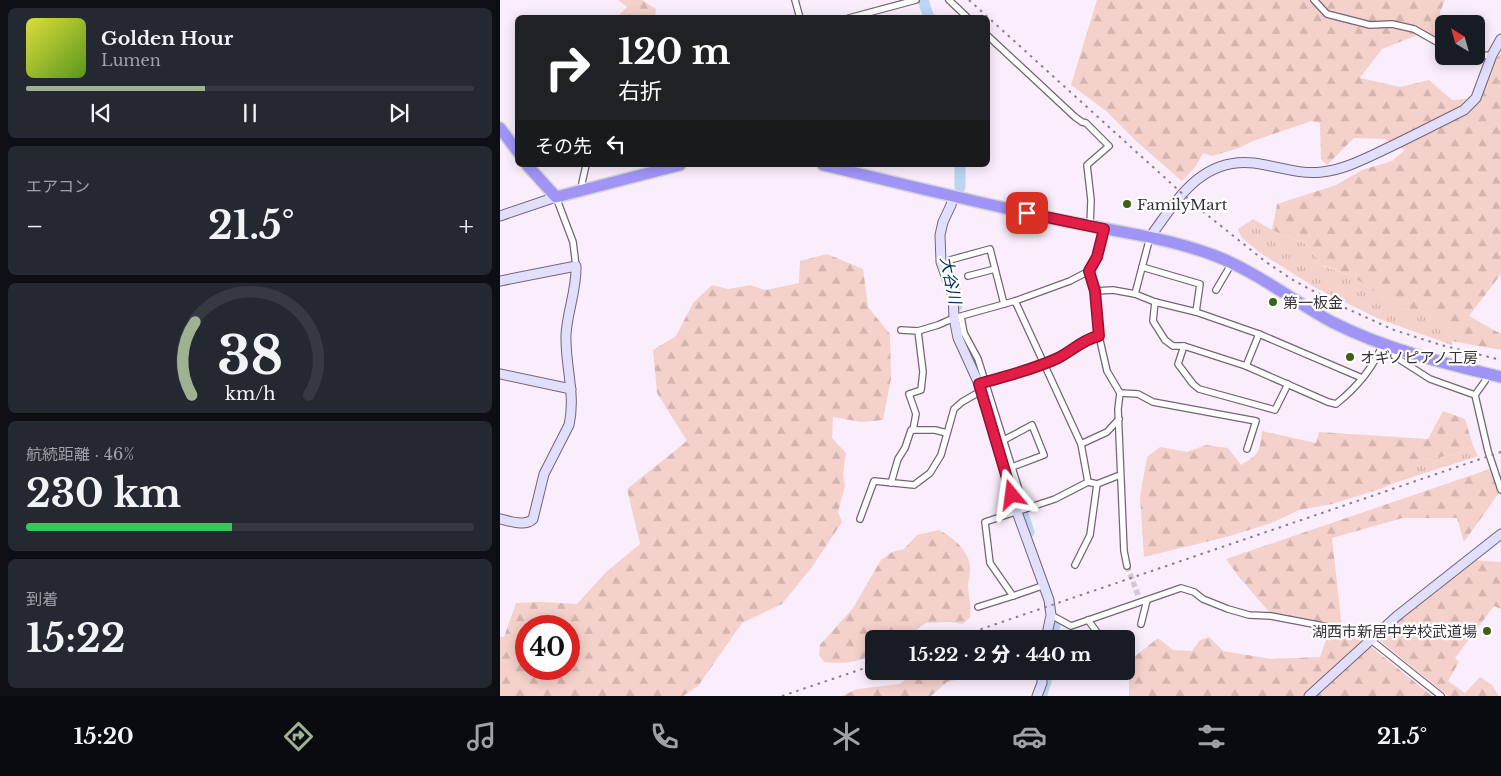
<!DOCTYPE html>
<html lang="ja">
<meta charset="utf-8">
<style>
:root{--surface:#171b24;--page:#242831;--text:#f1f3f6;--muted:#9ea1a6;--line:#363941;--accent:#a0b192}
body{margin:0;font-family:"Libre Baskerville","Noto Sans JP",serif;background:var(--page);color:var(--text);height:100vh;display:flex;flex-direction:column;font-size:19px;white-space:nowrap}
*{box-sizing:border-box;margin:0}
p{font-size:16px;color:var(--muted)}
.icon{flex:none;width:28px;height:28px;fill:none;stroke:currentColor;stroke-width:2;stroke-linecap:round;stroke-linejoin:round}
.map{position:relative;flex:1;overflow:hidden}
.side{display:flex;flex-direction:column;gap:8px;padding:8px;background:#0d0f14;width:500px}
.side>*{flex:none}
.hud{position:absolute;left:15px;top:15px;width:475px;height:152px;border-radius:8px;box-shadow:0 2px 12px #0003;background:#202124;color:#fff;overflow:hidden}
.needle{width:32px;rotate:323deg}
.fabs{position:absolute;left:935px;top:15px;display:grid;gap:10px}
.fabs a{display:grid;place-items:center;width:50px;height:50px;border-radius:8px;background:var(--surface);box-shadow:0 2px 12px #0003;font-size:25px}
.speed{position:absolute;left:15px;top:615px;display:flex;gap:10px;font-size:25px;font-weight:700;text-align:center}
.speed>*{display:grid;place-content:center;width:65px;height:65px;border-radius:50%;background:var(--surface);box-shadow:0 2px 12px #0003;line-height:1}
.speed .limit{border:8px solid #d22;background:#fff;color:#111}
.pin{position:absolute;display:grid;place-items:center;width:42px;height:42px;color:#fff;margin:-21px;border-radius:10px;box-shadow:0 2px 8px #0006}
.me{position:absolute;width:55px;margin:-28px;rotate:344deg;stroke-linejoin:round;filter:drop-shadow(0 0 4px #0008)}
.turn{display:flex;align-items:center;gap:18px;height:105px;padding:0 20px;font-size:22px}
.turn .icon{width:65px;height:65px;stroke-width:2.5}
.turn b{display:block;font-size:35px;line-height:42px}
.then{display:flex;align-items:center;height:48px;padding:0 20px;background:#0003;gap:10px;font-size:19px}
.big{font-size:38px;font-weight:800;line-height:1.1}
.side .card{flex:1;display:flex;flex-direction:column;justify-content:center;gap:8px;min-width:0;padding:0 18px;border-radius:8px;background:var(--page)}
.side .dial{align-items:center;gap:0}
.dial svg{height:130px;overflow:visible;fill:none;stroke:var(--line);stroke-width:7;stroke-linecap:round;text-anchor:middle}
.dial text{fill:var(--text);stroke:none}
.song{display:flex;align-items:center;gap:15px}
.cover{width:60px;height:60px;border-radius:8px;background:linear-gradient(135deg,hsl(60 70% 55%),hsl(90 70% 35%))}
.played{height:5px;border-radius:2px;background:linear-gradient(90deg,var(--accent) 40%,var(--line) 40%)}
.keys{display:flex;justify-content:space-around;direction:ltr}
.heat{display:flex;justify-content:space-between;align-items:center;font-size:28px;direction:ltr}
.charge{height:8px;border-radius:4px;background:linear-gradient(90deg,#34c759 46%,var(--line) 0)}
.trip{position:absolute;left:365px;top:630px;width:270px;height:50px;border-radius:8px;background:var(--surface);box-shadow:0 2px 12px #0003;font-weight:800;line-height:50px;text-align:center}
.tabs{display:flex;height:80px;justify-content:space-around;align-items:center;background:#090b0e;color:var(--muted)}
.tabs .icon{width:35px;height:35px}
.tabs .active{color:var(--accent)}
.tabs b{font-size:22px;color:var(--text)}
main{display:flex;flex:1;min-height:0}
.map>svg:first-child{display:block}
.grass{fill:url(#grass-tufts)}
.forest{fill:url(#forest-firs);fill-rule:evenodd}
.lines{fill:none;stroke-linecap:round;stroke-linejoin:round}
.river{stroke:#bbd5f4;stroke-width:11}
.street-tunnel{stroke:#d3c8d5;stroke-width:5.5;stroke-dasharray:5.5 3;stroke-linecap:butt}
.street-casing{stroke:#756478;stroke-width:8}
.secondary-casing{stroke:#756478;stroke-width:11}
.highway-casing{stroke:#d7d6d7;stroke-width:14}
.street{stroke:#fff;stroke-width:5.5}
.secondary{stroke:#e2dffd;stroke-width:9}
.highway{stroke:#a095f7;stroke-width:11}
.rail{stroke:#897f8a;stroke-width:2;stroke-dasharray:2.5 5;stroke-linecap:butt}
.route-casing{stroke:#92132f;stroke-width:12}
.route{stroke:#e11d48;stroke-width:9}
.poi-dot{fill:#3e6118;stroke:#fff;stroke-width:2}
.labels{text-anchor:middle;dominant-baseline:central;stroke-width:4.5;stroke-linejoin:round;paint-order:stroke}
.poi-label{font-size:15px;fill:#383039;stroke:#fff;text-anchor:start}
.water-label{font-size:16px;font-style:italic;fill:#002d5b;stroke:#fff}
</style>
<main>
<section class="side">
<div class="card">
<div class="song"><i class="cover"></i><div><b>Golden Hour</b><p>Lumen</p></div></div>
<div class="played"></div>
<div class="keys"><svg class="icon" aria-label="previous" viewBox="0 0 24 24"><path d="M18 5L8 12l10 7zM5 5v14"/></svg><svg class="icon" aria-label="pause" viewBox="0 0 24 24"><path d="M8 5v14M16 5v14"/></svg><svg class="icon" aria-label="next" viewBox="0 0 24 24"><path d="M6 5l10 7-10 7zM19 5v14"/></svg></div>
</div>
<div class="card"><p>エアコン</p>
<div class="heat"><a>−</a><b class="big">21.5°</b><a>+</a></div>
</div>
<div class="card dial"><svg viewBox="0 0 100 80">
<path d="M14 69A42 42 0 1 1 86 69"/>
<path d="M14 69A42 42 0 0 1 16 24" stroke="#a0b192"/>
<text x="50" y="56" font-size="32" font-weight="700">38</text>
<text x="50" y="72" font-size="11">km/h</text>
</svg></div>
<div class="card"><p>航続距離 · 46%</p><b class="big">230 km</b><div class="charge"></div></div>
<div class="card"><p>到着</p><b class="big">15:22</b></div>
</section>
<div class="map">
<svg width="1001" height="696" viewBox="0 0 1001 696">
<defs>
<pattern id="grass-tufts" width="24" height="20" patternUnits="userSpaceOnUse" patternTransform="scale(1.25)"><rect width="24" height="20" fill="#f5d1cb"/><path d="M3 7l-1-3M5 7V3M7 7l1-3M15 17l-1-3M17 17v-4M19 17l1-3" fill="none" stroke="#d3b4af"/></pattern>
<pattern id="forest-firs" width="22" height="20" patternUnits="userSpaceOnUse" patternTransform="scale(1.25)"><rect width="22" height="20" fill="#f5d1cb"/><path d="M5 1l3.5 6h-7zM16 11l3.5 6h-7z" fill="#d3b4af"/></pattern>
</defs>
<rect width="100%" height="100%" fill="#faeefc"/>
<g class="grass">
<path d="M753 219 772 230 808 245 823 266 854 277 898 309 943 311 952 345 879 319 816 288 759 252 742 238 738 229Z"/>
<path d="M973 446 978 456 894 483 916 461 953 455Z"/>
</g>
<g class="forest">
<path d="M118 0H142L156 9 155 17H117L127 7Z"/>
<path d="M597 0H945L940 12 937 42 920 34 882 49 860 78 900 87 929 80 952 100 976 98 986 71 1001 53V274L969 316 1001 334V350L951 341 940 312 898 309 854 277 822 265 808 245 772 230 777 204 836 185 862 170 892 161 905 150 884 139 854 138 827 165 821 159 820 123 811 121 753 141 739 148 712 156 703 153 696 166 682 181 636 141 606 111 571 85Z"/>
<path d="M327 254 363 269 368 307 390 334 391 379 383 420 361 422 333 417 332 438 346 453 343 474 345 486 338 512 342 522 312 567 282 604 242 623 198 686 183 696H0V637H4L16 603 41 602 77 604 106 572 140 544 127 489 187 441 157 393 153 350 176 336 193 303 212 285 228 289 250 285 266 290 299 283 300 261ZM26 626H69V669H26Z"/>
<path d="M943 411 965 419 973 446 953 455 916 461 894 483 880 489 832 504 799 510 774 522 730 536 644 557 640 497 647 457 660 447 687 452 706 445 728 448 741 465C761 453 759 452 762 431L816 443 819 432 928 439Z"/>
<path d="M990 469 1001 490 964 542 957 518H903L832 538 842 628 770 613 739 577 726 559Z"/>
<path d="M439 530C454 538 471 552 470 570 470 576 468 581 468 586 469 597 471 606 470 617L463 624 450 622 426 623 402 639H374V654C356 663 344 664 324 662L319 655 320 645 353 608 381 560 392 552 404 549 417 535Z"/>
<path d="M975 560 999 562 1001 561V609L994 606 955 658 959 662 948 681 965 693 980 677 992 685 999 696H948L880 641 878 637Z"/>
<path d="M709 637 723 651 771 659 820 657 826 640 852 637 870 646 932 696H629V661L658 638 673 650 692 651 700 640Z"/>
<path d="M417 671H483V674L447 682 431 696H342L357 689 400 684Z"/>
</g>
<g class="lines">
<g class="river">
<path d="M423 0 429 18"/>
<path d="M460 165V187"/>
<path d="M447 266 455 289 457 306"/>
<path d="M459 329 474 360 482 382"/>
<path d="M523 514 529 532"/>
<path d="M549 639 555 626"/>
<path d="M542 694 546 682 547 671"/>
</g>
<path class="street-tunnel" d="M627 566 638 595"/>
<g class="street-casing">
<g id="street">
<path d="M295 0 300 18"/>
<path d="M449 0 468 18"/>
<path d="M814 0 827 14 870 25 892 24 914 29 944 46"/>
<path d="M349 18 416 0"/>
<path d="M488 36 575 117 582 122 586 123 609 146 587 165 591 200 590 226"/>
<path d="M961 56H974"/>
<path d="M976 56 992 55"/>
<path d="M84 190 82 183 86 165"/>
<path d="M56 197 73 242 76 266"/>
<path d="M450 260 490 249 504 304"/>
<path d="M642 267 700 284 696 312"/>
<path d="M589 271 595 291 599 336 607 371 620 393 618 409 624 551 627 566"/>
<path d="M468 276 495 269"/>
<path d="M716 290 732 263"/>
<path d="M595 291 613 290 635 294 655 302 696 312 759 334 862 378"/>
<path d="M635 294 650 237"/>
<path d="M515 301 581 444 588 482"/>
<path d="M655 302 653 321 665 340 673 346H684L746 366 828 402 836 404C856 388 874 367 883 343"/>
<path d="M461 317 464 333 478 359 525 509"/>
<path d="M401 330 418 331 438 325 454 318 515 301 570 281 589 271 597 257 604 229"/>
<path d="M684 346 678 364 693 384 699 389 775 410 788 384"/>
<path d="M896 349 894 356 930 379 975 395"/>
<path d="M746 366 759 334"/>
<path d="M987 373 985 381 975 395 988 451 1001 490"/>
<path d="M484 383C509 375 535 369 558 358 573 351 584 339 599 336"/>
<path d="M620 393 638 394 653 402 756 421 747 449"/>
<path d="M413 430 416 414 409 394 421 390 423 372 418 331"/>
<path d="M504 440 532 425 544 455 512 467"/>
<path d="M581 444 607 432 619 419"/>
<path d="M391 483 398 459 405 448 411 430H435L447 433"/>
<path d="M360 519 374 481 414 485 430 473 441 455 454 409 462 402 481 391"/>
<path d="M575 565 590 535 597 484"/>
<path d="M542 586 513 596 490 563 485 522 555 499 588 482 597 484 620 475"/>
<path d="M478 607 513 596"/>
<path d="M551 615 571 626 681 588 694 592 703 599 728 609 749 615 771 616 860 633 871 640 941 696"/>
<path d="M588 620 602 639"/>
<path d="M641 624 647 600"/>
</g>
</g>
<g class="secondary-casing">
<g id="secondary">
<path d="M453 196 451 205 443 222 440 235 441 262 453 296 454 318 458 338 479 384 517 512 549 600 551 615 546 639"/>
<path d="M0 216 56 197"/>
<path d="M650 237C677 200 701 157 754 163 776 166 800 175 822 172 841 170 858 162 875 154 905 140 934 125 964 110L976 98 992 55 1001 39"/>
<path d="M0 281 76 266C77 289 67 312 66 335 65 365 76 395 69 425L44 474 33 519C25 527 10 521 0 519"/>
<path d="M0 374 71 389"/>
<path d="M537 696 542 683V671"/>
<path d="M809 696 897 616 1001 534"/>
</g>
</g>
<g class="highway-casing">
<g id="highway">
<path d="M0 128 18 152"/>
<path d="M27 165 56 197 180 165"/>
<path d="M323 165C401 184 480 203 559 220 609 230 665 237 713 255 754 270 793 301 832 322 885 349 943 363 1001 377"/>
</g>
</g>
<use href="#street" class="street"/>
<use href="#secondary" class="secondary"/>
<use href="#highway" class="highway"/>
<g class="rail">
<path d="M469 0 696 206 766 262 793 280 841 306 894 330 941 345 1001 360"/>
<path d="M452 639 1001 452"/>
<path d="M282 696 374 665"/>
</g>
</g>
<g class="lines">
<g class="route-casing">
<path id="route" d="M512 495 479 384C505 376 533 370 558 358 572 351 583 339 599 336L595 291 589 271 597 257 604 229 527 213"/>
</g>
<use href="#route" class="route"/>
</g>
<g class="poi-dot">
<circle cx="627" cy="204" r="5"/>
<circle cx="773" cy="302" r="5"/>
<circle cx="850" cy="357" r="5"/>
<circle cx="987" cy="631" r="5"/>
</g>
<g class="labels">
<g class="poi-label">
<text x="637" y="204">FamilyMart</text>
<text x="783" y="302">第一板金</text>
<text x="860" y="357">オギノピアノ工房</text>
<text x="977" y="631" text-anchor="end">湖西市新居中学校武道場</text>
</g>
<g class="water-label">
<text transform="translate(451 280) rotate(78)">大谷川</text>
</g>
</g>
</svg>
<div class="fabs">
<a><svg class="needle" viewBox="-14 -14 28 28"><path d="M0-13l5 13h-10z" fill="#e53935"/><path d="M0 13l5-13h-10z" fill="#9ea1a6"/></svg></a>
</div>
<div class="speed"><div class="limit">40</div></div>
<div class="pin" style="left:527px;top:213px;background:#d93025"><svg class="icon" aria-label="arrive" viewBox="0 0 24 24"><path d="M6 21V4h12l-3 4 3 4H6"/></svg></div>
<svg class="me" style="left:512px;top:495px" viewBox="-20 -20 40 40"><path d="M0-17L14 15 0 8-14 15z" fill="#e11d48" stroke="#fff" stroke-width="4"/></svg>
<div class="trip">15:22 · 2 分 · 440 m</div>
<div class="hud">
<div class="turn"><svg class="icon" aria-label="right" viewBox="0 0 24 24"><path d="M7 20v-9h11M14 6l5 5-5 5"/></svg><div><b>120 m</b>右折</div></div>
<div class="then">その先<svg class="icon" aria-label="left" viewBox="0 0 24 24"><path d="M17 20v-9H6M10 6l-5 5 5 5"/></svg></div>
</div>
</div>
</main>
<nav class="tabs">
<b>15:20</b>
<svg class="icon active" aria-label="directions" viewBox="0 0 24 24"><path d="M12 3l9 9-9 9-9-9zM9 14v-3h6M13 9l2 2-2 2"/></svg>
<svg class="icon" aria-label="music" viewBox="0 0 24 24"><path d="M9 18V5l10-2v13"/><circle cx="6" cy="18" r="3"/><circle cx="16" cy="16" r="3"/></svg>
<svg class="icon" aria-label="phone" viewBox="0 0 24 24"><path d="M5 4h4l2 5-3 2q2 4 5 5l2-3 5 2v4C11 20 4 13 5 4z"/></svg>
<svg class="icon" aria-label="climate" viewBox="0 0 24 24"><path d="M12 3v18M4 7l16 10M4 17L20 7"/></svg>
<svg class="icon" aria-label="car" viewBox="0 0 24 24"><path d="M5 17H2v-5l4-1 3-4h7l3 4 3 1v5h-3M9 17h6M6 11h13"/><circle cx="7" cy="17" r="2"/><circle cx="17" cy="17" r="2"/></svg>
<svg class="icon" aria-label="filters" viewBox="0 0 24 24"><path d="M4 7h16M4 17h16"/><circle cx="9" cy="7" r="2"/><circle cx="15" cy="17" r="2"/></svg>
<b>21.5°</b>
</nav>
